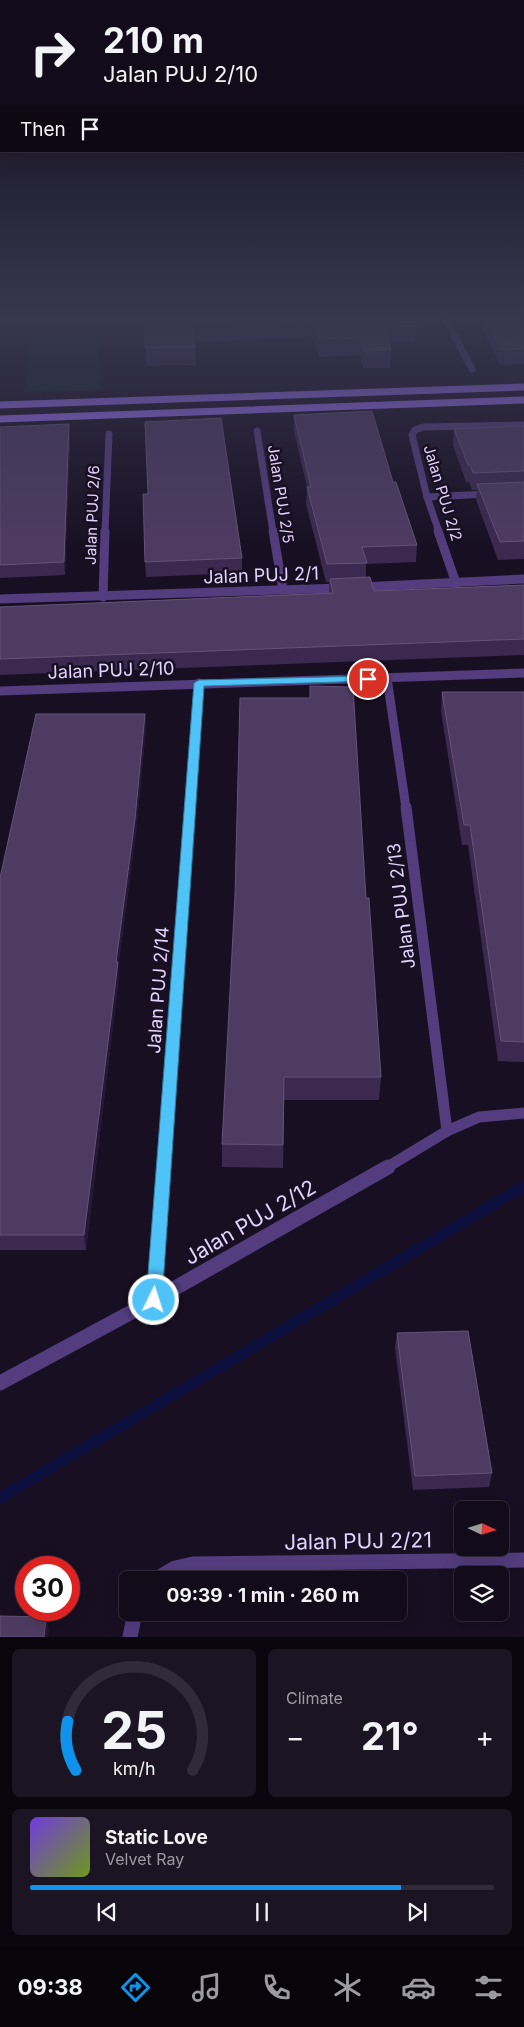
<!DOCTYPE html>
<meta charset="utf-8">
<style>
:root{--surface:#120b1a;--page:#1b1423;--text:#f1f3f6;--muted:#9c9ba2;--line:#312b39;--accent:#0e93ed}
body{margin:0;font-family:Inter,sans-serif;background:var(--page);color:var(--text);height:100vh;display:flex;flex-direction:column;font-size:19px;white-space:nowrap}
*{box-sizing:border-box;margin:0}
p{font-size:16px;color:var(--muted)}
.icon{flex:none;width:28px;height:28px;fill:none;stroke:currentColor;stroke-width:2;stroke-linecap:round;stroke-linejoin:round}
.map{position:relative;height:1637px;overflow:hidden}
.panel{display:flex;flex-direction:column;gap:12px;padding:12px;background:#0a060e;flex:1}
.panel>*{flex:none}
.guide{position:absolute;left:0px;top:0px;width:525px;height:152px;box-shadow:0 5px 20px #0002,0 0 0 1px var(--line);background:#120b1a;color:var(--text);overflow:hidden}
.needle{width:32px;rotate:94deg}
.buttons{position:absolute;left:454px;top:1501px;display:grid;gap:10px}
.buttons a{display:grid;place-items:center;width:55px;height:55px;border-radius:8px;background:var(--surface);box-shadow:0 5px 20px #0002,0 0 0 1px var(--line);font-size:25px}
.speed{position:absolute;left:15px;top:1556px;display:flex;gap:10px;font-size:25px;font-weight:700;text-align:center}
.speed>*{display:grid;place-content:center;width:65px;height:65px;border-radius:50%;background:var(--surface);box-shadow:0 5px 20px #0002,0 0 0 1px var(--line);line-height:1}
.speed .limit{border:8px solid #d22;background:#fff;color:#111}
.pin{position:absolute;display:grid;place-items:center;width:42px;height:42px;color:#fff;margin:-21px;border:2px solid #fff;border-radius:50%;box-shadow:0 1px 5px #0007}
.me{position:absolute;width:55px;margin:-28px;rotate:4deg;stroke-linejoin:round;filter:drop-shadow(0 0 4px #0008)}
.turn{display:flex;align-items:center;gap:18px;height:105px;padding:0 20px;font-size:22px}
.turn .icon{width:65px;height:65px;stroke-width:2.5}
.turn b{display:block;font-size:35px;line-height:42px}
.then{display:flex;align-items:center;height:48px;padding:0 20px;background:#0003;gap:10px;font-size:19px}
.big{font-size:38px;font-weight:700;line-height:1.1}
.panel .card{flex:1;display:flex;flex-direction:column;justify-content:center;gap:8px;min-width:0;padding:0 18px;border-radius:8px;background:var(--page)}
.panel .dial{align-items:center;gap:0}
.dial svg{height:130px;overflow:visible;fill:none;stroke:var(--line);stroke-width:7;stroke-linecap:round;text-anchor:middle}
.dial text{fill:var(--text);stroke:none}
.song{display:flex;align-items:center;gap:15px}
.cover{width:60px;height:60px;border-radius:8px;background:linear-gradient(135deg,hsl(260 70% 55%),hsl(80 70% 35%))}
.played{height:5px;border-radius:2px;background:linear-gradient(90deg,var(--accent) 80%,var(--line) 80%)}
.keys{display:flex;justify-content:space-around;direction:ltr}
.heat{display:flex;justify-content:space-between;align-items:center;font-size:28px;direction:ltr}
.panel .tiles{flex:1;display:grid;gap:12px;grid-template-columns:1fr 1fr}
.card:last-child{grid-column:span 2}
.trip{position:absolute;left:119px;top:1571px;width:288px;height:50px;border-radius:8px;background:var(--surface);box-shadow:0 5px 20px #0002,0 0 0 1px var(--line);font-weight:700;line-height:50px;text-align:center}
.menu{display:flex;height:80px;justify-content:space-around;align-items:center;background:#07040a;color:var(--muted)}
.menu .icon{width:35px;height:35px}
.menu .active{color:var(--accent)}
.menu b{font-size:22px;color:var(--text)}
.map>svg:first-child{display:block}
.green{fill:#13252c}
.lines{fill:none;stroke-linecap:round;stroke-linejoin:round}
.stream{stroke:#0d103e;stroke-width:11}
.minor-far3{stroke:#533d7e;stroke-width:7}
.minor-far2{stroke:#533d7e;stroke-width:9}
.minor-far1{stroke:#533d7e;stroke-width:11}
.minor{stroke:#533d7e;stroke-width:15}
.secondary{stroke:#9c70f7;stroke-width:7}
.wall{fill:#3c294f}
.shaded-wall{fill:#261735}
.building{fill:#4e3b62;stroke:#65537a}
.route{fill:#4fc3f7;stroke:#337fa1}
.labels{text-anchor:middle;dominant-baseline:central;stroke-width:5;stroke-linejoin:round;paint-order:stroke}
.far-street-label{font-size:15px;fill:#e4d3fc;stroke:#180f22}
.street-label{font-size:18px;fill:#e4d3fc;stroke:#180f22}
.near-street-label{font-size:21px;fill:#e4d3fc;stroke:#180f22}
</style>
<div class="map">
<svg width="524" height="1637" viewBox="0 0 524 1637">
<rect width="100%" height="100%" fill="#180f22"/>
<path class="green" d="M33 319H98L101 390 25 392Z"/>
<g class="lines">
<path class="stream" d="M0 1498 524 1186"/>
<g class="minor-far3">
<path d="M446 319 472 369"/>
<path d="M257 431 273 532"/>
<path d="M427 497 488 494"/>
<path d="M105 532 109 434"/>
<path d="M439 532 427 497 412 435 415 430 423 427 524 425"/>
</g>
<g class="minor-far2">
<path d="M273 531 283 590"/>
<path d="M438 531 456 583"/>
<path d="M361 587 524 579"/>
<path d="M103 597 105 531"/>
<path d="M0 599 341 588"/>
<path d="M387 678 406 808"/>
<path d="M0 691 524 673"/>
<path d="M190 808 199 683"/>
</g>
<g class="minor-far1">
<path d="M406 807 447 1131"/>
<path d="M164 1168 190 807"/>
<path d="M386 1168 447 1131 479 1117 524 1113"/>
</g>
<g class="minor">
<path d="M154 1300 164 1167"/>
<path d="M0 1383 154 1300 388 1167"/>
<path d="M155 1580 175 1568 193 1564 524 1560"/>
<path d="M130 1637 135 1612"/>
</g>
<g class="secondary">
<path d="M0 405 524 387"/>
<path d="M0 419 524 400"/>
</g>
</g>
<g class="wall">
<path d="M145 319H413L417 326 415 343 390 344 391 350 390 368H363L360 355 319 357 313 337 195 342 196 365 146 366Z"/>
<path d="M477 319H524V364L500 365Z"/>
<path d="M294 415 393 482 417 545 416 562 366 564V577L374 591 524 585V655L0 675V607L329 593V582H326L306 504 307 487 294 431Z"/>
<path d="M524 426V559L498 560 476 500 477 490H472L469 482H466L453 445 454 429Z"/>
<path d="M0 427 70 436 65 575 0 578Z"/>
<path d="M242 558V573L146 577 145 562Z"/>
<path d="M310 686 366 898 381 1077 379 1100H284L283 1168 222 1167V1144L310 698Z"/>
<path d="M442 692H524V1062L498 1061 468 845H462L441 711Z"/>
<path d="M145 714 146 728 136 833 118 968 119 976 86 1250H0V878Z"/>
<path d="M397 1333 492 1473 489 1487 413 1490 395 1348Z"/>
</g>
<g class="shaded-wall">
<path d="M69 424 70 436 65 575 64 562Z"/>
<path d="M145 714 146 728 136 833 118 968 119 976 86 1250 84 1235Z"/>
<path d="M46 1617 49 1630 48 1637H44Z"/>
</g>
<g class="building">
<path d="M145 319H413L417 326 384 327 391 350 364 351 360 338 320 339 313 320 193 325 195 347 145 348Z"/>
<path d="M485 319H524V349L502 350Z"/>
<path d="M372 411 393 482H396L417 545 362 547 367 563 327 564 307 487H311L294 415Z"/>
<path d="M221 418 242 558 145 562 143 494H148L145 422Z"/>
<path d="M69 424 64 562 0 565V427Z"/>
<path d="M524 426V471L473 473 470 465H468L454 429Z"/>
<path d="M524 482V541L500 542 477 484Z"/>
<path d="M370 577 374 591 524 585V639L0 659V607L333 593 330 579Z"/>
<path d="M310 686 353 687 366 898H369L381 1077H284L283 1145 222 1144 235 895 240 698H310Z"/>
<path d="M442 692H524V1042L501 1041 470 825H464Z"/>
<path d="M36 714H145L135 819 116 962H118L84 1235H0V878Z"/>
<path d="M468 1331 492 1473 415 1476 397 1333Z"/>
<path d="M0 1616 46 1617 44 1637H0Z"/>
</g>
<linearGradient id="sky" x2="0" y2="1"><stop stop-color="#0d0813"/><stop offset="0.58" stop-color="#37374f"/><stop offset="1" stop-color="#37374f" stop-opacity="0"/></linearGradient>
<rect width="524" height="548" fill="url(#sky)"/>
<path class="route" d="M368 676 373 679 372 681 204 686 162 1300 159 1305 154 1307 148 1305 146 1300 194 683 199 680Z"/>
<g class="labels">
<g class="far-street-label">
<text transform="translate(443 493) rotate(73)">Jalan PUJ 2/2</text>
<text transform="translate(281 494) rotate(81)">Jalan PUJ 2/5</text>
<text transform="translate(92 515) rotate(-88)">Jalan PUJ 2/6</text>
</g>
<g class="street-label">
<text transform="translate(261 575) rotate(-2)">Jalan PUJ 2/1</text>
<text transform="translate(111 670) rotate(-2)">Jalan PUJ 2/10</text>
<text transform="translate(401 906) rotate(-97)">Jalan PUJ 2/13</text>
<text transform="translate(158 990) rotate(-86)">Jalan PUJ 2/14</text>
</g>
<g class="near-street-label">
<text transform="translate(250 1222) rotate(-30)">Jalan PUJ 2/12</text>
<text transform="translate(358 1541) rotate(-1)">Jalan PUJ 2/21</text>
</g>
</g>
</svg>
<div class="buttons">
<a><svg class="needle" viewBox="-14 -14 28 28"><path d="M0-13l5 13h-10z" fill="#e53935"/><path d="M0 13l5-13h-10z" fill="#9c9ba2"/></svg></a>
<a><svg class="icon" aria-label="layers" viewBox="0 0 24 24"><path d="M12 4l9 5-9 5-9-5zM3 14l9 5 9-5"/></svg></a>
</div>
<div class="speed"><div class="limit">30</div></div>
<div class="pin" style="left:368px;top:679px;background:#d93025"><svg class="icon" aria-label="arrive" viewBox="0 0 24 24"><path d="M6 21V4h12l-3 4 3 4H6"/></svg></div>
<svg class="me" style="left:154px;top:1300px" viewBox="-20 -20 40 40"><circle r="17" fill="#4fc3f7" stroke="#fff" stroke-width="3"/><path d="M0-11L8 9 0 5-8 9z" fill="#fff"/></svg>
<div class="trip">09:39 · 1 min · 260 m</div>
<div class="guide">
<div class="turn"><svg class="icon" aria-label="right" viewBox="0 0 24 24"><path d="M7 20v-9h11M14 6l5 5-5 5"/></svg><div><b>210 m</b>Jalan PUJ 2/10</div></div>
<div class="then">Then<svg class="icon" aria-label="arrive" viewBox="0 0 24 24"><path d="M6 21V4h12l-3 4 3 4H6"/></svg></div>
</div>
</div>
<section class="panel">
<div class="tiles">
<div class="card dial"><svg viewBox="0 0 100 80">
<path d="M14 69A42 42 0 1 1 86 69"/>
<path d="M14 69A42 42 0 0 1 9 39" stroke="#0e93ed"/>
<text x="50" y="56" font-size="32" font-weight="700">25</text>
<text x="50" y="72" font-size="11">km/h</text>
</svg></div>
<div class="card"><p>Climate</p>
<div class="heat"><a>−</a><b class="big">21°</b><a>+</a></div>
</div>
<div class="card">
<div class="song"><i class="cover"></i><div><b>Static Love</b><p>Velvet Ray</p></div></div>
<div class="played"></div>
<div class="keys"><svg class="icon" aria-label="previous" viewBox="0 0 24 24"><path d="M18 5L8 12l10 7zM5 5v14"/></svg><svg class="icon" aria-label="pause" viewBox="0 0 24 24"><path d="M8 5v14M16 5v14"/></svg><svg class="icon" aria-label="next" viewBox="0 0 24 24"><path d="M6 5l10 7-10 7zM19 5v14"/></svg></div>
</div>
</div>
</section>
<nav class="menu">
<b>09:38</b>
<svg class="icon active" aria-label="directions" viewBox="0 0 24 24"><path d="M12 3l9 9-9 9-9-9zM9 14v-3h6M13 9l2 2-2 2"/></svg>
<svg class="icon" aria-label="music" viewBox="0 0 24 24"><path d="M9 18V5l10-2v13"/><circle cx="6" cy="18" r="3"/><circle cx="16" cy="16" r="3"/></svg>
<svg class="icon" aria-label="phone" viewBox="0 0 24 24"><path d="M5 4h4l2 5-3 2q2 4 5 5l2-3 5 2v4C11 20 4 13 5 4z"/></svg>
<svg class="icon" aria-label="climate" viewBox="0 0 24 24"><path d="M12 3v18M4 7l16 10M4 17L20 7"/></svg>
<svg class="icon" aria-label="car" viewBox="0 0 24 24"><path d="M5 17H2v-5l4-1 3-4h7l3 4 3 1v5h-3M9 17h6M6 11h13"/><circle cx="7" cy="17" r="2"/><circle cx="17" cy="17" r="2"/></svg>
<svg class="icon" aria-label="filters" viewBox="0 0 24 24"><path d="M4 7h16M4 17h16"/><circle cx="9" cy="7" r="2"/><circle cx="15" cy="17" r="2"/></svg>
</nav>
